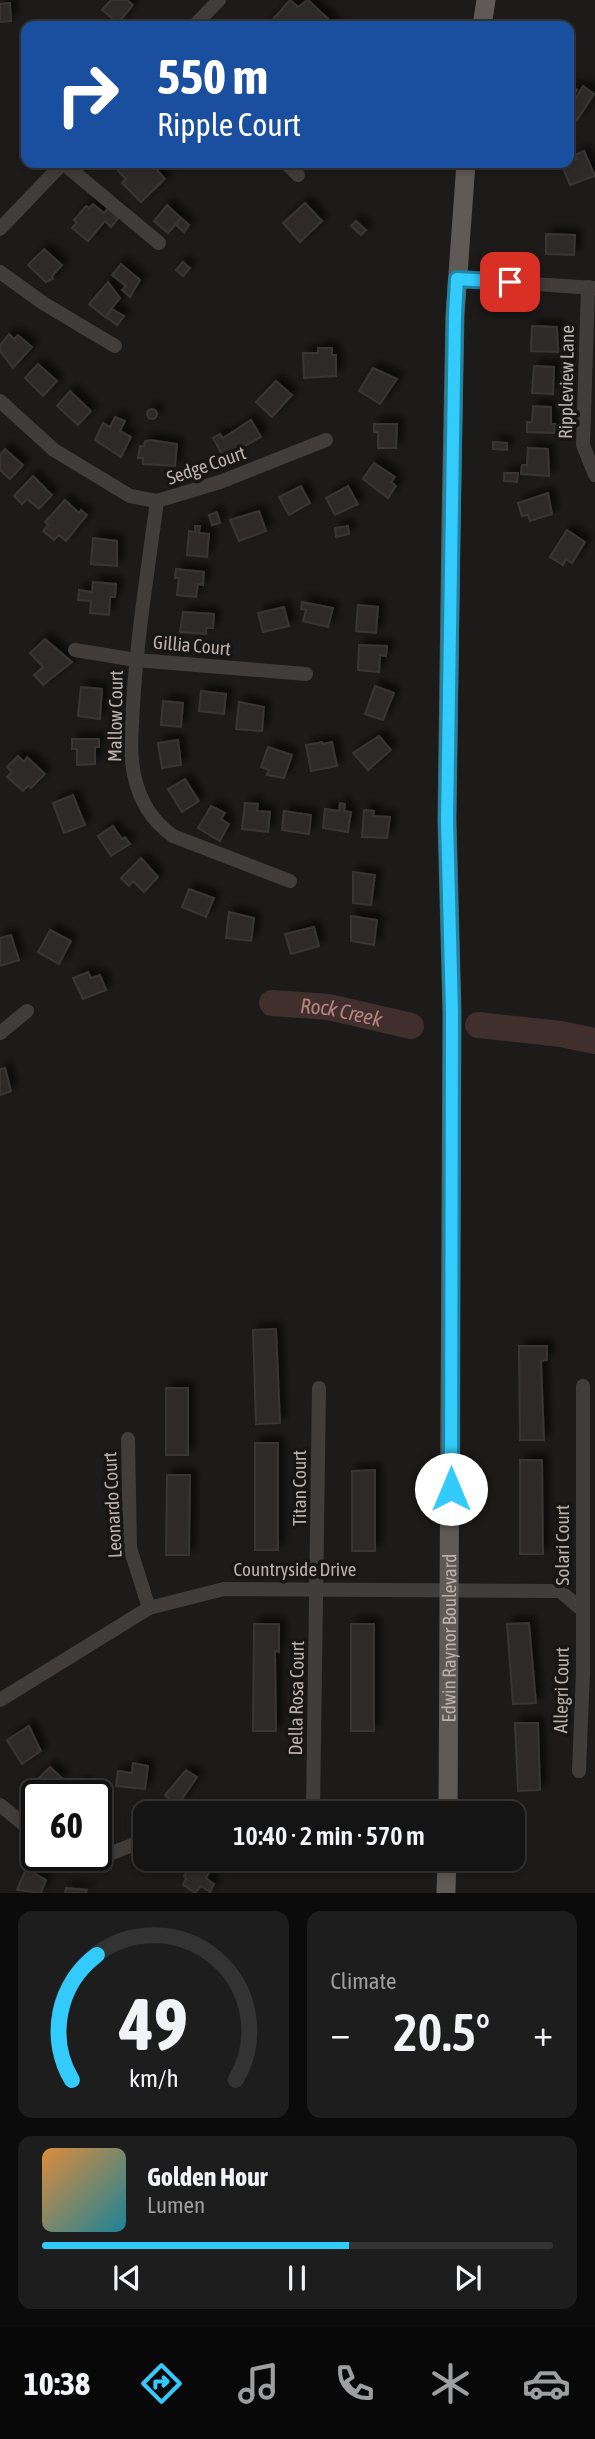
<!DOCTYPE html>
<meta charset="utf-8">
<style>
:root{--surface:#151414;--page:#1e1d1d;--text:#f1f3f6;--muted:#9d9ea0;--line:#343334;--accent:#32cbfb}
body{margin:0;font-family:"Asap Condensed",sans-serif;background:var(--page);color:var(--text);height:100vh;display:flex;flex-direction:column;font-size:26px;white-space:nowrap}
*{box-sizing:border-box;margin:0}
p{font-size:23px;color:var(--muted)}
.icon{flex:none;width:38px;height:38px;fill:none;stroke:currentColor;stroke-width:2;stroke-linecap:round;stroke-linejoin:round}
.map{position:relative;height:1893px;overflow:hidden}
.drawer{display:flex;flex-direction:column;gap:18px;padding:18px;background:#0c0b0b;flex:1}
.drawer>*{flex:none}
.banner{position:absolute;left:21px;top:21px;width:553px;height:147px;border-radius:14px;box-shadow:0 4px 10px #0003,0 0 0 2px var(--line);background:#1a4fa0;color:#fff;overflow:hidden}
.speed{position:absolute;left:21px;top:1780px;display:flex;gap:14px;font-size:35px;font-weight:700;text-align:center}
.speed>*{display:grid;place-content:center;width:91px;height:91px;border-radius:50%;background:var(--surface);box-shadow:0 4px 10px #0003,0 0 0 2px var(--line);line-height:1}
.speed .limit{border:4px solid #111;border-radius:10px;background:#fff;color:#111}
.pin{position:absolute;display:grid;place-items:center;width:60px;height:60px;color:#fff;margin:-30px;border-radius:14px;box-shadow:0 4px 10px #0006}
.me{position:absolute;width:77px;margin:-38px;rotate:0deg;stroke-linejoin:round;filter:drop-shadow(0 0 5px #0008)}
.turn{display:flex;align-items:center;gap:24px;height:147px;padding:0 21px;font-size:32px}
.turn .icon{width:91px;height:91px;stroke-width:2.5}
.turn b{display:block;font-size:49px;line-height:60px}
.big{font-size:52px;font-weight:600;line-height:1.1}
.drawer .card{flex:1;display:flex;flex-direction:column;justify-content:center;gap:10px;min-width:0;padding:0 24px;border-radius:14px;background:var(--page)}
.drawer .dial{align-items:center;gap:0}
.dial svg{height:182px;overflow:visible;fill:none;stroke:var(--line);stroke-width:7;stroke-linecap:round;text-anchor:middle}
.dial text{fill:var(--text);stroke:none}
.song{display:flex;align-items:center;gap:21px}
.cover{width:84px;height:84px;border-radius:10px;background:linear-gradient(135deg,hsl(30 70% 55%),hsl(190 70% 35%))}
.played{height:7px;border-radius:4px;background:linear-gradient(90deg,var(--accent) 60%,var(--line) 60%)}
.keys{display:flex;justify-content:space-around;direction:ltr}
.heat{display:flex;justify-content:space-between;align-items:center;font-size:38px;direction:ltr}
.drawer .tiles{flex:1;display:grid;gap:18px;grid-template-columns:1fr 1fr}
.card:last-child{grid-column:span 2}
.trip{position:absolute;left:133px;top:1801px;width:392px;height:70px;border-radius:14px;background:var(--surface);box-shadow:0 4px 10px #0003,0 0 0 2px var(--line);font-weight:600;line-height:70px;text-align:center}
.tabs{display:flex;height:112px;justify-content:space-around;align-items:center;background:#080808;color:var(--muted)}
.tabs .icon{width:49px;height:49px}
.tabs .active{color:var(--accent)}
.tabs b{font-size:32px;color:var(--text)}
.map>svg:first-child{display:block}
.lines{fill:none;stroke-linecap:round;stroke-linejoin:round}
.river{stroke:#412f2e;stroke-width:26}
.building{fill:#2d2c29;stroke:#383633;stroke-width:2;filter:url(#shadow)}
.minor{stroke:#413d3a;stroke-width:14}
.major{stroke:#605a56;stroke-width:19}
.route-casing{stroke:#2084a3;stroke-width:18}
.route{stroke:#32cbfb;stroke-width:12}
.labels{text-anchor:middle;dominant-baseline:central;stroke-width:7;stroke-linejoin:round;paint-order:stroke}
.street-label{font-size:19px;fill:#bcb0ab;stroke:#171614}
.water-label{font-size:21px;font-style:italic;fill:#b88481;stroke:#171614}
</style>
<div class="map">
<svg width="595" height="1893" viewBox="0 0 595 1893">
<defs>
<filter id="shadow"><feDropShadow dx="6" dy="-6" stdDeviation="3.5" flood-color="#0009"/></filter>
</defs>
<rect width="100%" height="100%" fill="#1c1b1a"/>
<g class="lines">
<g class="river">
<path id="s1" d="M272 1003 329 1007 411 1026"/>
<path d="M478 1025 561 1034 595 1041"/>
</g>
</g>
<g class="building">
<path d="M111 0H127L133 5 118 23 102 10Z"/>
<path d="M290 0 298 7 308 0 336 26H267Z"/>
<path d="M10 3 11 21 0 22V4Z"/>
<path d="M571 85 577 90 571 98 574 101 583 86 594 94 577 120 569 114Z"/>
<path d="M584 151 595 176 570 185 562 165 577 159 575 155Z"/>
<path d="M126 163H151L165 179 141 202 122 183 126 179 118 171Z"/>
<path d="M305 203 322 221 300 242 283 223Z"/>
<path d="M93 204 104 213 110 206 121 215 111 227 105 221 88 241 72 228 77 223 74 220 86 206 89 208Z"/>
<path d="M167 205 181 218 168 233 154 221Z"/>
<path d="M181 218 189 225 184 232 176 225Z"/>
<path d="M356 221 366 230 361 235 351 226Z"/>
<path d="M546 234 575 235 574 255 546 254Z"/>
<path d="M44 249 62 265 52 276 53 279 46 282 28 265Z"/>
<path d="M183 262 190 268 183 276 176 270Z"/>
<path d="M121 264 140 280 130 297 122 290 126 286 112 275Z"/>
<path d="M108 282 120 298 105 317 89 304Z"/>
<path d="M112 309 124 316 117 325 106 317Z"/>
<path d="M532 326 557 327 558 352 531 351Z"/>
<path d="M9 334 14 339 18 335 32 347 13 368 0 351V345Z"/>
<path d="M318 348H332V355H336V376L304 378 303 353H318Z"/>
<path d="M38 364 57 381 43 396 25 378Z"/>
<path d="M534 366 554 367 553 394 532 393Z"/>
<path d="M373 368 397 379 380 404 359 391Z"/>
<path d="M276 381 292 395 272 417 256 402Z"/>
<path d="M70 391 91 411 78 425 57 406Z"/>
<path d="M533 406 551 407V424H555L554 433 527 432V422H532Z"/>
<circle cx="152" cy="414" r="5"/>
<path d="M115 417 125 421 120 431 131 437 121 457 95 440 103 423 110 427Z"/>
<path d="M251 420 261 437 224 458 213 438 220 434 223 438Z"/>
<path d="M374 424H397L396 448H378V432H374Z"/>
<path d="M151 440 177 444 175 466 143 464V458H138L140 446H144L145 441Z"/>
<path d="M493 442 507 443V450L493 449Z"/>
<path d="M528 448 548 449 549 476 521 474 522 465H527Z"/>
<path d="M5 449 23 465 10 479 0 470V455Z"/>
<path d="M374 463 395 477 391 482 396 486 388 498 363 479Z"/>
<path d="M504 473H518L517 482 504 481Z"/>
<path d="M33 476 52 495 39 509 27 499 22 504 14 496Z"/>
<path d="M301 486 310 503 289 515 279 497Z"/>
<path d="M348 486 358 504 335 515 326 498Z"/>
<path d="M548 493 552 514 530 521 528 515 522 516 518 503Z"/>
<path d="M65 500 79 513 81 510 87 515 66 541 59 535 54 540 43 531 48 525 45 522Z"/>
<path d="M259 511 266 531 239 541 230 520Z"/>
<path d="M217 512 220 523 212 525 209 515Z"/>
<path d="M195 526H200L199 533 209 534 207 557 187 555 189 531 195 532Z"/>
<path d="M348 526 349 534 336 537 335 528Z"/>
<path d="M567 530 585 542 572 563 566 559 563 565 550 557Z"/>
<path d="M93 538 117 541V566L91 564Z"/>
<path d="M176 569 204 572 203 585 198 584 196 597 177 595 179 578H175Z"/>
<path d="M93 582 116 584 115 597H110L109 615 90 613 91 601 78 600 79 590 92 592Z"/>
<path d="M302 602 333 608 328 627 303 621 306 610 301 609Z"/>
<path d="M358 605 378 607 376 633 356 631Z"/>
<path d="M284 607 289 626 263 632 258 613Z"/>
<path d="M183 612 214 614 213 628H206V634L180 632Z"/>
<path d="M45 639 72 662 43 685 34 675 43 667 30 653Z"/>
<path d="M359 645 387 646 386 656 380 655 379 672 358 670Z"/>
<path d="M375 686 394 693 383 720 365 714Z"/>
<path d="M81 687 102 689 100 719 78 716Z"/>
<path d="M201 691 226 694 224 714 199 711Z"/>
<path d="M163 701 183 703 181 727 161 725Z"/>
<path d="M239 702 264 707 262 731 236 729Z"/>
<path d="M379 736 391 750 368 770 353 753Z"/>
<path d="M72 739H99V747H95V764L77 765V749H72Z"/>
<path d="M178 740 181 765 162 768 158 743Z"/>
<path d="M322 742 323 744 332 742 337 766 311 771 306 745Z"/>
<path d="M268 747 292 755 284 778 267 775 269 770 261 767Z"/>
<path d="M18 756 24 762 27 757 45 774 31 788 28 786 23 791 7 777 12 772 7 767Z"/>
<path d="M185 779 199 801 182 812 168 789Z"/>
<path d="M73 795 85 825 64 833 53 803Z"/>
<path d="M245 803 258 804 257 811 270 812 268 832 242 829Z"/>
<path d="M340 803 345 804 344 811 351 812 348 832 323 828 325 809 339 811Z"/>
<path d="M211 806 225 813 221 819 229 824 220 841 198 828Z"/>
<path d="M364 810 374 811 373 816 390 817 387 838 362 837Z"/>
<path d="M284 811 311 815 309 834 282 830Z"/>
<path d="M113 826 122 839 125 837 130 844 111 856 98 836Z"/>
<path d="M141 858 158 877 144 892 133 881 129 886 121 878Z"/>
<path d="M353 872 375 875 371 905 353 903Z"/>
<path d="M189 889 214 898 206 917 182 907Z"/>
<path d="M229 912 254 918 251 941 226 938Z"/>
<path d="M351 916 377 920 374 945 351 941Z"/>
<path d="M314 927 319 946 291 954 285 934Z"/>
<path d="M50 930 71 941 59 964 38 952Z"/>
<path d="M11 935 19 960 0 966V938Z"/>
<path d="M88 972 91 978 100 975 106 990 83 999 73 978Z"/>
<path d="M5 1068 11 1091 0 1095V1069Z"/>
<path d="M276 1329 280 1423 256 1424 253 1330Z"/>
<path d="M519 1346H547V1360L541 1361 544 1440H520Z"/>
<rect x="166" y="1388" width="22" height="67"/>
<rect x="255" y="1443" width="23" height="107"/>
<path d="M520 1460H542L543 1554H520Z"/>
<path d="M375 1470V1551H352V1471Z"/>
<path d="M167 1475H190L189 1555H166Z"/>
<path d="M529 1623 536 1703 513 1704 507 1624Z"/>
<path d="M254 1624H279V1652L275 1651 276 1731H253Z"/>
<rect x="351" y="1624" width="23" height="107"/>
<path d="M515 1723H538L540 1790 518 1791Z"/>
<path d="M29 1726 41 1751 22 1764 7 1740Z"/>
<path d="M133 1763 148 1766 145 1789 116 1786 118 1771 132 1773Z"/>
<path d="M50 1767 62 1778 45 1795 33 1784Z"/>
<path d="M186 1770 197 1777 180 1802 176 1804 165 1795Z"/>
<path d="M80 1782 92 1790 89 1796H70Z"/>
<path d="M195 1859 212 1868 206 1878 214 1884 210 1892 201 1886 195 1893 183 1885 186 1878 184 1876Z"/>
<path d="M26 1869 46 1880 41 1893 17 1890Z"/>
<path d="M66 1888 87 1890 86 1893H65Z"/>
</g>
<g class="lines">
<g class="minor">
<path d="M194 26 219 0"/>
<path d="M63 163 159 243"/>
<path d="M286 163 298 175"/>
<path d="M0 229 63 163"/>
<path d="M0 272 43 303 115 346"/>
<path d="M457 279 595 288"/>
<path d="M588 287 583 445 595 475"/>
<path d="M0 401 54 450 130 496 157 501 220 482 326 440"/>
<path d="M157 501C148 569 137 636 133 705 132 728 129 751 134 774 139 800 152 821 173 836L290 881"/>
<path d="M75 650 136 660 306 674"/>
<path d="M0 1033 27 1011"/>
<path d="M128 1439 130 1548 149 1608"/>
<path d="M0 1700 149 1608 224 1589 560 1591 581 1609"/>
<path d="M579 1771 583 1672V1386"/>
<path d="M0 1805 37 1835"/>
<path d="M313 1809 319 1388"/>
<path d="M96 1853 107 1855 137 1843"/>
</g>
<g class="major">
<path d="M482 26 486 0"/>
<path id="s2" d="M448 1813 452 1013 447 820 451 523 455 315 466 163"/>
<path d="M446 1893 447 1858"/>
</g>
</g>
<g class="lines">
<g class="route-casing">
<path id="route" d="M451 1489 452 1013 447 820 455 315 457 279 510 282"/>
</g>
<use href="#route" class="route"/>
</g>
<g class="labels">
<g class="street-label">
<text transform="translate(566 382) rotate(-89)">Rippleview Lane</text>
<text transform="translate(206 465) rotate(-19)">Sedge Court</text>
<text transform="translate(192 645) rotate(5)">Gillia Court</text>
<text transform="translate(115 716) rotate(-89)">Mallow Court</text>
<text transform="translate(299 1488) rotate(-90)">Titan Court</text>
<text transform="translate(112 1505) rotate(-93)">Leonardo Court</text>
<text transform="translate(562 1545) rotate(-90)">Solari Court</text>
<text x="295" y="1569">Countryside Drive</text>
<text stroke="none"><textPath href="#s2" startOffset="175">Edwin Raynor Boulevard</textPath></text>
<text transform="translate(561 1690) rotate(-89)">Allegri Court</text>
<text transform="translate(296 1698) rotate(-89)">Della Rosa Court</text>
</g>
<g class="water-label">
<text stroke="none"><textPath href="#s1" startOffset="70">Rock Creek</textPath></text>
</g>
</g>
</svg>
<div class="speed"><div class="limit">60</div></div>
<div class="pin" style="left:510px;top:282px;background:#d93025"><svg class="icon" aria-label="arrive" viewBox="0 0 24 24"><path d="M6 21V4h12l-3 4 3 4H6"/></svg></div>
<svg class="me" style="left:451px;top:1489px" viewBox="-20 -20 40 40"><circle r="19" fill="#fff"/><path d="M0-13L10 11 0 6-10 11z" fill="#32cbfb"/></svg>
<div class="trip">10:40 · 2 min · 570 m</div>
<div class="banner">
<div class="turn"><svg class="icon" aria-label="right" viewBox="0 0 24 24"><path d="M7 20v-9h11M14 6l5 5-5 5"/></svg><div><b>550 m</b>Ripple Court</div></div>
</div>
</div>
<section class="drawer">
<div class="tiles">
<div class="card dial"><svg viewBox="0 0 100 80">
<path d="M14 69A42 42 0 1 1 86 69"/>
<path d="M14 69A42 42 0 0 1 25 14" stroke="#32cbfb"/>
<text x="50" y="56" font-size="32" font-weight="700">49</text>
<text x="50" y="72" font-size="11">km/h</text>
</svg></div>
<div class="card"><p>Climate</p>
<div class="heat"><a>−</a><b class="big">20.5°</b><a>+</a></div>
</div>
<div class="card">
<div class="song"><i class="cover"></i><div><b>Golden Hour</b><p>Lumen</p></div></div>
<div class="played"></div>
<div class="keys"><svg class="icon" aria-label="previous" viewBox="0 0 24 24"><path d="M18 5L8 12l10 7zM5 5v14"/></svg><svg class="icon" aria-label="pause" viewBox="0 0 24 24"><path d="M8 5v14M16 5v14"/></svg><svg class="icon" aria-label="next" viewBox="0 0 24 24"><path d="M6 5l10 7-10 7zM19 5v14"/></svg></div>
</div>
</div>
</section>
<nav class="tabs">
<b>10:38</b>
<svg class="icon active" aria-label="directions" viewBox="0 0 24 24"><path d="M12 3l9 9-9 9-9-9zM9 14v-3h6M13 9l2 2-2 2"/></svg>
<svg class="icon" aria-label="music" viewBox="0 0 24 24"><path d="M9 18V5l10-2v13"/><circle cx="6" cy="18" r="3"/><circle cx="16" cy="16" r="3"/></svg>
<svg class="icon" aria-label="phone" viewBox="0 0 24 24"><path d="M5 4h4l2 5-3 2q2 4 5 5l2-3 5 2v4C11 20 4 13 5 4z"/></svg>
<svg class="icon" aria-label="climate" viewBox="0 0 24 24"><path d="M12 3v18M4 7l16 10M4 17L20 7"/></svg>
<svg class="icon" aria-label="car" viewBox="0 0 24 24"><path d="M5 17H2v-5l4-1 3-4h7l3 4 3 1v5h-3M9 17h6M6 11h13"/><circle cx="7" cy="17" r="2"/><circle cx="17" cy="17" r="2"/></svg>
</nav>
